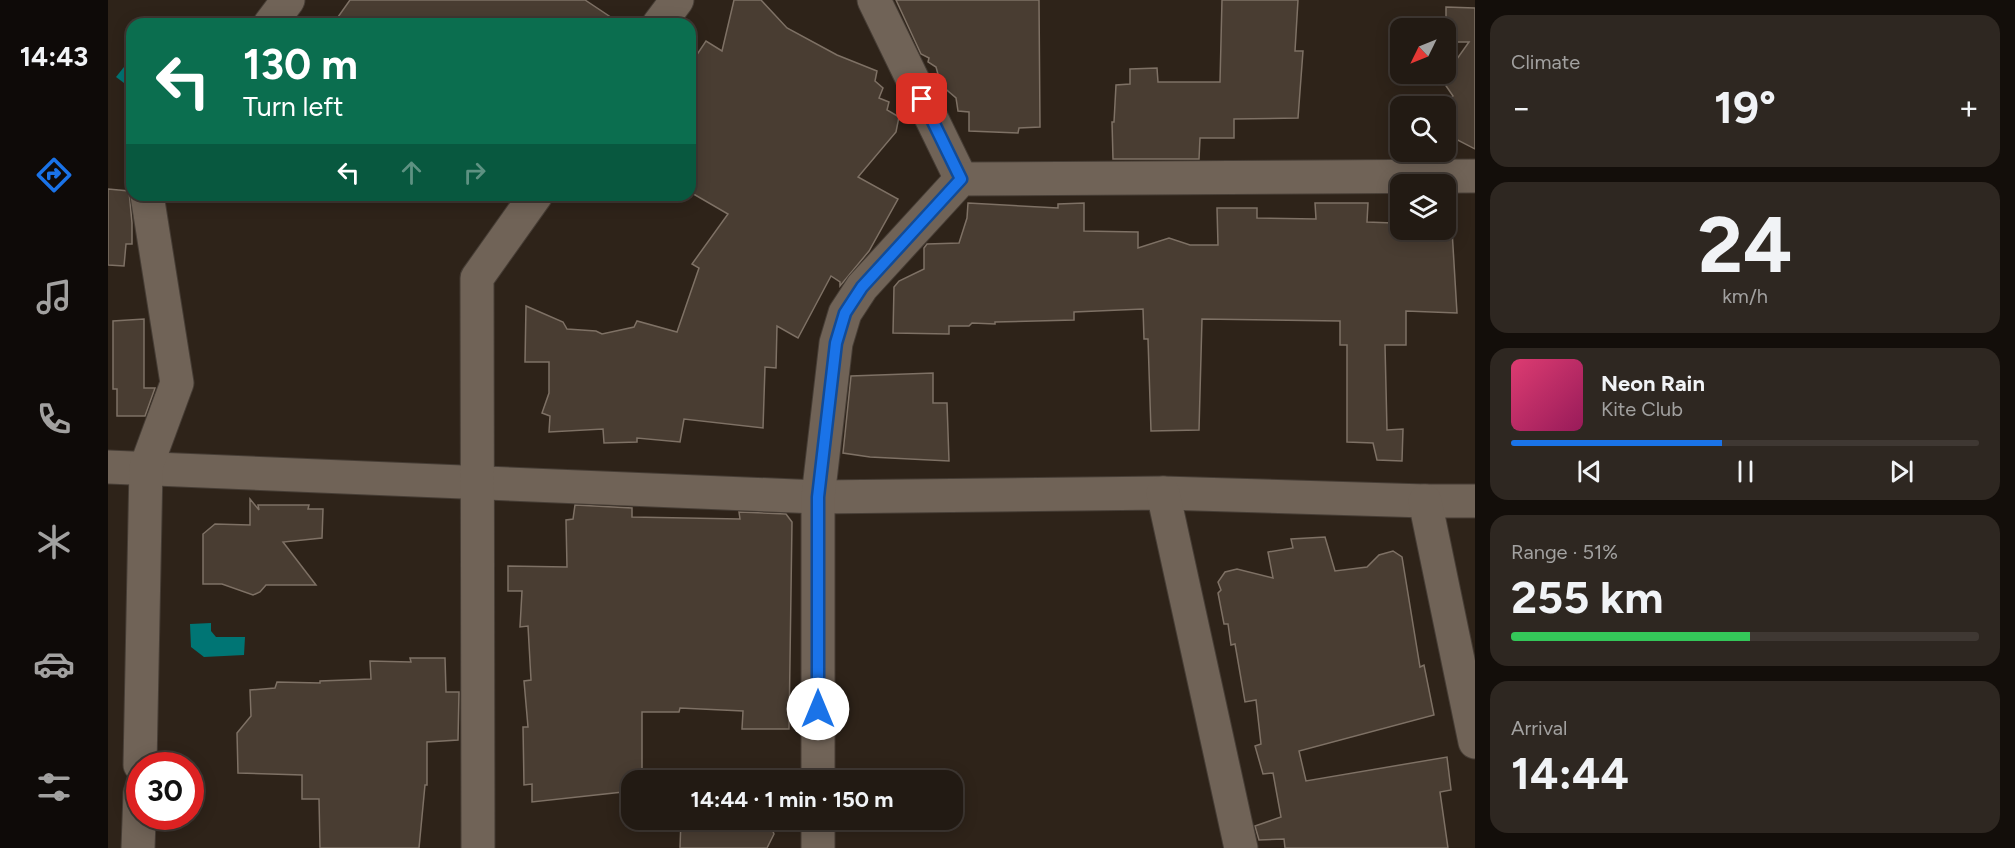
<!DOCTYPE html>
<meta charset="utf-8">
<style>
:root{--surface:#221a13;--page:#2e2721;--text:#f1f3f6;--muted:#a2a1a0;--line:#3f3833;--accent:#1a73e8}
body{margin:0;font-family:Figtree,sans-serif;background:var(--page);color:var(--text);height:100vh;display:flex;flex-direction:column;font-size:22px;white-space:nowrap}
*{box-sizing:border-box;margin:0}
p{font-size:20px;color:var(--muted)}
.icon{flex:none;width:33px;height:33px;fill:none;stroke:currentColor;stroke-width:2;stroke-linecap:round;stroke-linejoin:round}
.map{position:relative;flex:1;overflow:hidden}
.details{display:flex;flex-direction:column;gap:15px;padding:15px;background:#130e0a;width:540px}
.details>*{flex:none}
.top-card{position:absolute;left:18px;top:18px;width:570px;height:183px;border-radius:18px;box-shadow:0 3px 15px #0003,0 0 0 2px var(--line);background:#0b6e4f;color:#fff;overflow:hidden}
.needle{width:39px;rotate:227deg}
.fabs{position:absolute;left:1282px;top:18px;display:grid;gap:12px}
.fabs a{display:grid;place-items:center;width:66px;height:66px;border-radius:12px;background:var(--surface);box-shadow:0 3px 15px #0003,0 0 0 2px var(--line);font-size:30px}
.speed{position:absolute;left:18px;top:752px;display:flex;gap:12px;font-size:30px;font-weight:700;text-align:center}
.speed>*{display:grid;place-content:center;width:78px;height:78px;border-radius:50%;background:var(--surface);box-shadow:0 3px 15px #0003,0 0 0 2px var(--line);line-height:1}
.speed .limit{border:9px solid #d22;background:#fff;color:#111}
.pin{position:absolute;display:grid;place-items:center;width:51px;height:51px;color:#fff;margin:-26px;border-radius:12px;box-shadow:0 3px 9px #0006}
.me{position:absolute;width:66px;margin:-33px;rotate:0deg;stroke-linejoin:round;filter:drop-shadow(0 0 4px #0008)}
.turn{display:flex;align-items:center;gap:21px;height:126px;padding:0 18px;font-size:27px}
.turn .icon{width:78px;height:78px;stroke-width:2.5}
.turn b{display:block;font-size:42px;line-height:51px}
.lanes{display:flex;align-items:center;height:57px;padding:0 18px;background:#0003;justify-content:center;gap:30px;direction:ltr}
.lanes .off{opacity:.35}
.big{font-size:45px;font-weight:700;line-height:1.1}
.details .tile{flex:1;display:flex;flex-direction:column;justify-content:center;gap:9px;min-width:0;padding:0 21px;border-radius:18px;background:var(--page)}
.details .dial{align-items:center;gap:0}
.dial b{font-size:78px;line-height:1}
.song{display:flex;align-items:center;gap:18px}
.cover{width:72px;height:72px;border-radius:9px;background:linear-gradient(135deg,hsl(340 70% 55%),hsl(330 70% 35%))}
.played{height:6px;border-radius:3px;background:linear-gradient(90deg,var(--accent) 45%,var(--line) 45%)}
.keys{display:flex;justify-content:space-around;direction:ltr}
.heat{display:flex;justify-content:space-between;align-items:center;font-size:33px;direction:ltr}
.charge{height:9px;border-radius:4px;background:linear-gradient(90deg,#34c759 51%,var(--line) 0)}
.trip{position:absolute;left:513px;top:770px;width:342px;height:60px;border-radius:18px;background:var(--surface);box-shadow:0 3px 15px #0003,0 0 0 2px var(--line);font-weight:700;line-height:60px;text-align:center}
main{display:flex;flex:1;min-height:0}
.tabs{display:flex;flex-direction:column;width:108px;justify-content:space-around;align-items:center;background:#0e0a08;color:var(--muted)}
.tabs .icon{width:42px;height:42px}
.tabs .current{color:var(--accent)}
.tabs b{font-size:27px;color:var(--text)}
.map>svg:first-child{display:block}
.water{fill:#007574}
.building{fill:#493d32;stroke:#7e7165;stroke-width:1.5}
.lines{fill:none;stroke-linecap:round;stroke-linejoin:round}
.minor-casing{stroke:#463d35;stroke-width:35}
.minor{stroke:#706357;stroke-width:33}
.route-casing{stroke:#114b97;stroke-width:15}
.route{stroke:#1a73e8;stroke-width:10}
</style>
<main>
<nav class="tabs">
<b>14:43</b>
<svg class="icon current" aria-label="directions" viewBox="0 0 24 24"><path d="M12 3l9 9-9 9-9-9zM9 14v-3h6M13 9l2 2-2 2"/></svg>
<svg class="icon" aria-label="music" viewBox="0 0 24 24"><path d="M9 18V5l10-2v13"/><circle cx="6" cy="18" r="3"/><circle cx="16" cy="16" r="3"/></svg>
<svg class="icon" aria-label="phone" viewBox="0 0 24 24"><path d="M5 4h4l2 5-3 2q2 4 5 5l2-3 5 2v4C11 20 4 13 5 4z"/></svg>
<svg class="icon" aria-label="climate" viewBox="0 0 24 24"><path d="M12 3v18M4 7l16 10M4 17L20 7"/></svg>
<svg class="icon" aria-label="car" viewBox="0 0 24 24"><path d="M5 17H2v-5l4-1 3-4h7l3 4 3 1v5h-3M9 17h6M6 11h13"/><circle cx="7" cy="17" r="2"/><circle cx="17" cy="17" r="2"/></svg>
<svg class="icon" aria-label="filters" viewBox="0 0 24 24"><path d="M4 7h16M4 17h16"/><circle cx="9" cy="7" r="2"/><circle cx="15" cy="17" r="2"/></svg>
</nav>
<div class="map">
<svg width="1367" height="848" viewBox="0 0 1367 848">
<rect width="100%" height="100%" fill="#2e2319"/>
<g class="water">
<path d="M20 62 24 65V89L8 77Z"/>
<path d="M103 623V631L108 637H137L136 655 96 657 83 647 82 624Z"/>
</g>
<g class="building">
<path d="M242 0H477L513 24H225Z"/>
<path d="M626 0H653L679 28 729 55 769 71 767 81 775 88 771 98 781 102 779 110 791 117 788 132 750 177 790 199 761 251 732 286V282L723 276 690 338 669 326 668 368 657 367 655 428 576 419 572 442 529 438V442L496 443 495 429 441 432 442 416 434 413 441 393V362H417L418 306 455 322 459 329 488 331 494 334 526 327 529 321 569 332 591 268 584 264 620 214 582 192V65L598 41 614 51Z"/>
<path d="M788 0H931L932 127 911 128 910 133 861 131V112L850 111 848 98 833 85 828 67 820 62 821 58 813 54Z"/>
<path d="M1114 0H1190L1187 51H1195L1190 118 1126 119V138H1092L1091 159H1005L1004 122H1006L1008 85 1022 84V69L1049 68 1050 82H1112Z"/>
<path d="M1338 7 1367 8V149L1338 134V104L1345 96 1334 80 1361 42H1338Z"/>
<path d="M0 189 21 191 24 223V244H18L16 266 0 265Z"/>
<path d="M860 203 950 208V204L976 203V231L1030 232V248L1061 238 1082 245H1110L1109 208H1149V218L1208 219 1207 203H1260L1259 222 1285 223 1289 230H1344L1349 313 1298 311V345H1277L1279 430 1295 429 1294 461 1269 460 1265 443 1239 442V345H1232V321L1094 319 1091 430 1043 431 1040 339H1036L1035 309 966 312V320L887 322V324L864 323 861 326H841V334L785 333 786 287 791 281 816 269V248L819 244 851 243 859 218Z"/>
<path d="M36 319V388H47L37 416H9V389H5V321Z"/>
<path d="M825 373V403H839L841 461 762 457 735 453 743 376Z"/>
<path d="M142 499 151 510 150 505H201L200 509H215L214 538 175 542 208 585H158L152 592 145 595 114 584H95V534L107 524 142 525Z"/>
<path d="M467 505 524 508V517L632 519 631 512 678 514 684 522 681 729H634L635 711 572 708 571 712H534V780H524V791L424 802V784L416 785 415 727H420L416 681 423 680 420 626 412 627 414 591H400V566L459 567 458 520 465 519Z"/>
<path d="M1217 537 1227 571 1259 567 1271 555 1285 551 1294 557 1312 667 1316 665 1326 715 1191 751 1198 781 1339 757 1343 790 1332 792 1340 848H1177L1176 839 1151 840 1147 826 1173 817 1165 773 1155 774 1147 746 1153 744 1148 700 1137 702 1127 644 1123 645 1120 624H1116L1110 593 1113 590 1110 582 1117 572 1129 569 1165 578 1160 552 1185 548 1183 539Z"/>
<path d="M302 658H337L338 692H351L350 740 319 742V785H317L311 848H212L211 799H194V775L130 773 129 733 143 716 142 690 167 688 169 682 212 683V681L263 679 262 661 303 662Z"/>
<path d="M573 819H660L666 834 659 848H572Z"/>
</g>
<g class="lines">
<g class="minor-casing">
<g id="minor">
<path d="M766 0 853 179"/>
<path d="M162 24 180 0"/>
<path d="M551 24 569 0"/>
<path d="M0 467 710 497 1055 493 1317 501H1367"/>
<path d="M1055 493 1133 848"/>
<path d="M1317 501 1367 742"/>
<path d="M32 765 38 467 69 383 39 195"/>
<path d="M710 780V497L728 343 737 313 754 287 853 179 1367 176"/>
<path d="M710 819V848"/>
<path d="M30 848 32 793"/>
<path d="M370 848 369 278 428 195"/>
</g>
</g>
<use href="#minor" class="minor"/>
</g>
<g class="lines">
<g class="route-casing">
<path id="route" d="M710 709V497L728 343 737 313 754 287 853 179 814 99"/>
</g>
<use href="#route" class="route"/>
</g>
</svg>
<div class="fabs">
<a><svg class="needle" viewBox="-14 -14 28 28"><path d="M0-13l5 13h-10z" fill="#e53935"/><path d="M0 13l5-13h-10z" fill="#a2a1a0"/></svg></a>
<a><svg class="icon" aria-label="search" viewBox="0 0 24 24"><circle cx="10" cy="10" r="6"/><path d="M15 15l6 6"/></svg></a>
<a><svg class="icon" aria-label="layers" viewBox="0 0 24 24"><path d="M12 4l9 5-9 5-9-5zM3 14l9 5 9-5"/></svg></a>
</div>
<div class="speed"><div class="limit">30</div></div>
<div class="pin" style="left:814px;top:99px;background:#d93025"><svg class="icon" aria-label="arrive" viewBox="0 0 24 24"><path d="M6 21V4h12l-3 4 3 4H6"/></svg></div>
<svg class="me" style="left:710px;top:709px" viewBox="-20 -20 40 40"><circle r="19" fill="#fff"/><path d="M0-13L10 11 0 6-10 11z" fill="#1a73e8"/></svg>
<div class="trip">14:44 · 1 min · 150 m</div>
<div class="top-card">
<div class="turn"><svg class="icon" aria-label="left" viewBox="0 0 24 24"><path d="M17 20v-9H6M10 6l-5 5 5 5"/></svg><div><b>130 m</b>Turn left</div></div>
<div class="lanes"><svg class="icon" aria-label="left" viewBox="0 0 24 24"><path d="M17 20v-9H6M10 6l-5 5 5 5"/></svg><svg class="icon off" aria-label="ahead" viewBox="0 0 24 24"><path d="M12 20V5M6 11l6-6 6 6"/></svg><svg class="icon off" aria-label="right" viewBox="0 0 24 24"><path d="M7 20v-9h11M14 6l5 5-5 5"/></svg></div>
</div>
</div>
<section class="details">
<div class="tile"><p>Climate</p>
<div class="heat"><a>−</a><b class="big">19°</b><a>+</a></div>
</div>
<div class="tile dial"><b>24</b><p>km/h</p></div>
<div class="tile">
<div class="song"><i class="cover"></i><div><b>Neon Rain</b><p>Kite Club</p></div></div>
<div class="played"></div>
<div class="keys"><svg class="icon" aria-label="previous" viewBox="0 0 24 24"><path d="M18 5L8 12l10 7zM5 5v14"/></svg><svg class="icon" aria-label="pause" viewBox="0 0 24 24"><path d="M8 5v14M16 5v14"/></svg><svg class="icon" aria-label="next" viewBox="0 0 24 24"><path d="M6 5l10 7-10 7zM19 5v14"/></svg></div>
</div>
<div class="tile"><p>Range · 51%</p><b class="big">255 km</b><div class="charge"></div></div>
<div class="tile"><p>Arrival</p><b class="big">14:44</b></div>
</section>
</main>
